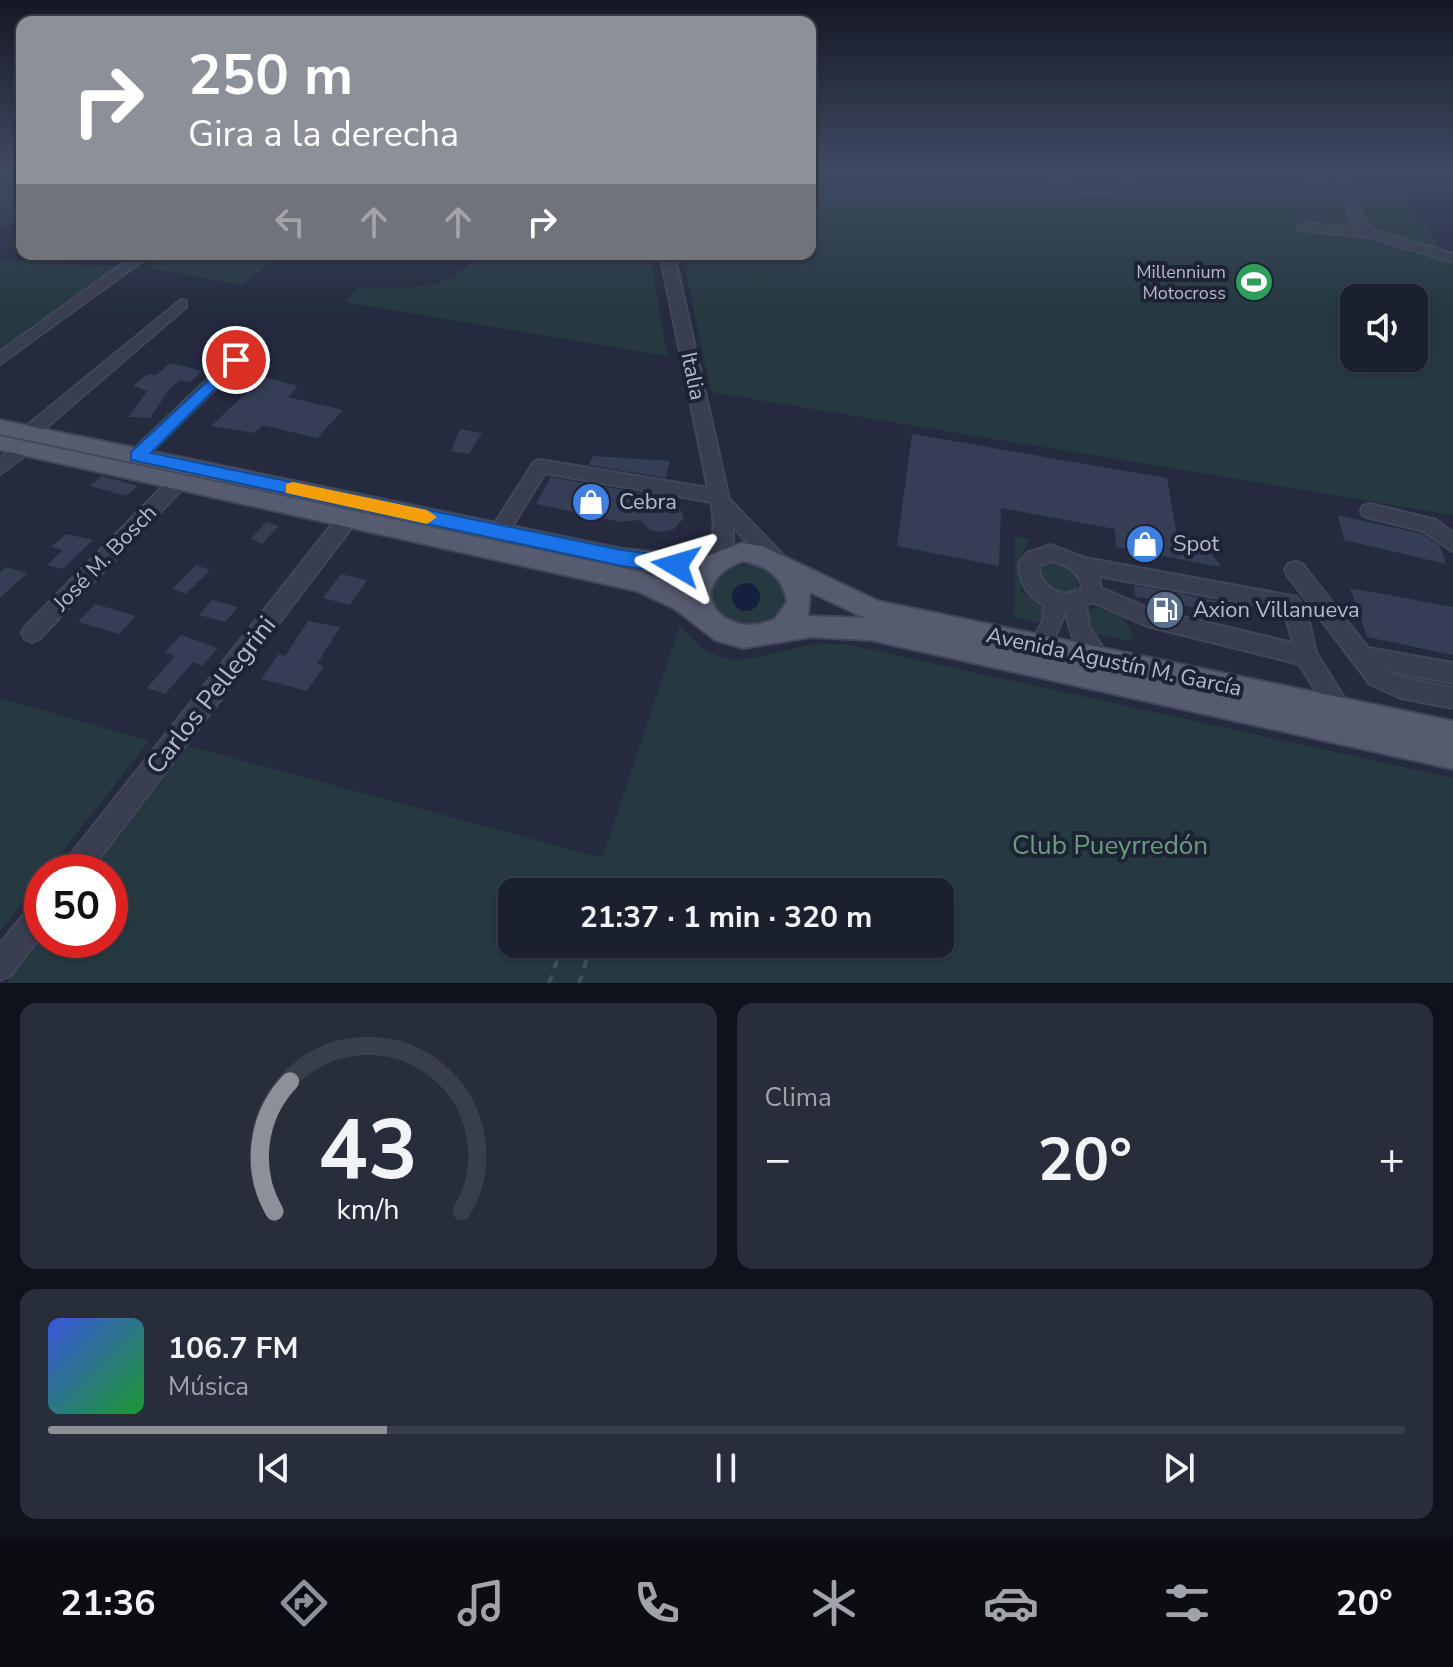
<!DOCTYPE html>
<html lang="es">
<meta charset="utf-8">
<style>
:root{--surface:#1b202f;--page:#282d3b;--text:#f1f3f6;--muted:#a0a3aa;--line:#393e4b;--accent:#8c9099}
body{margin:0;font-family:"Nunito Sans",sans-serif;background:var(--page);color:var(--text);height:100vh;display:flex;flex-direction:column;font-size:30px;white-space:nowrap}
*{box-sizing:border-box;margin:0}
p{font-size:26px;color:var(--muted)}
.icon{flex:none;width:44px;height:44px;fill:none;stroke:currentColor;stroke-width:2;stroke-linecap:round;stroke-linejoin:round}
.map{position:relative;height:983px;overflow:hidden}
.panel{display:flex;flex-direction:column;gap:20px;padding:20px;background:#0f121a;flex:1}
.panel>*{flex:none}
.guide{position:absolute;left:16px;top:16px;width:800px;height:244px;border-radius:16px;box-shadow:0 2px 6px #0004,0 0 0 2px var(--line);background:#8c9099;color:#fff;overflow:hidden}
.tools{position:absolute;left:1340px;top:284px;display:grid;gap:16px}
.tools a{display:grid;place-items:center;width:88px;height:88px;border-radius:16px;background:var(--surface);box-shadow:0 2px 6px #0004,0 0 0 2px var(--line);font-size:40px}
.speed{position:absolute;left:24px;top:854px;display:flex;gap:16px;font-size:40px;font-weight:700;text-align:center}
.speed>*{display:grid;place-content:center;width:104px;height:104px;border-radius:50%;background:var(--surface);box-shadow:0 2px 6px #0004,0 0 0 2px var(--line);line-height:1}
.speed .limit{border:12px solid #d22;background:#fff;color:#111}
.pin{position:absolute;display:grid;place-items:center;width:68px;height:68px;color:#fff;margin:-34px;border:4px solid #fff;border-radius:50%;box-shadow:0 2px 8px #0007}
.me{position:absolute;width:88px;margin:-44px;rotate:277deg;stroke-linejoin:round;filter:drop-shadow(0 0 6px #0008)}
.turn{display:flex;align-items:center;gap:28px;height:168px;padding:0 40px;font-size:36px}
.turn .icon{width:104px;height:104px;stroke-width:2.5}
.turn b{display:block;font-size:56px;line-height:68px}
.lanes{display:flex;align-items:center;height:76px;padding:0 40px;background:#0003;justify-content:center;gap:40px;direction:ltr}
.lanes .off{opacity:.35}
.big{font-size:60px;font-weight:700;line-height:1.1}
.panel .card{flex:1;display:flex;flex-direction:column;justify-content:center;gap:12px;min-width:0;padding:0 28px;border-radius:16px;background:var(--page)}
.panel .dial{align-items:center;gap:0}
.dial svg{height:208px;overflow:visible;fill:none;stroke:var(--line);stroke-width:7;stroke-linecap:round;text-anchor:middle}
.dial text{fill:var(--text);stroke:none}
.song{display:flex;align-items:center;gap:24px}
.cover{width:96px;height:96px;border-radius:12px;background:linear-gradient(135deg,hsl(230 70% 55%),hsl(130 70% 35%))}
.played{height:8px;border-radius:4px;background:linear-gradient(90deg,var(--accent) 25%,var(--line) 25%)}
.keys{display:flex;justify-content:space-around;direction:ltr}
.heat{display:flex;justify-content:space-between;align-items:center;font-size:44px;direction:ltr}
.panel .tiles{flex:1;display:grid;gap:20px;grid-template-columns:1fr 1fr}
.card:last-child{grid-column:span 2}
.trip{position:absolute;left:498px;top:878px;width:456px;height:80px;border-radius:16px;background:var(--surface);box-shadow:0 2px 6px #0004,0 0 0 2px var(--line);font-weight:700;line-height:80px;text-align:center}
.tabs{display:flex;height:128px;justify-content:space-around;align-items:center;background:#0b0d13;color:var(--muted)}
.tabs .icon{width:56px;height:56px}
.tabs .active{color:var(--accent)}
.tabs b{font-size:36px;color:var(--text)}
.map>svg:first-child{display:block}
.green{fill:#263940;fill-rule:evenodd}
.water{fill:#16203e}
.building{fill:#353e55}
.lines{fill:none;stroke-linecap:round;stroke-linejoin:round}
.minor-casing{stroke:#414758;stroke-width:4}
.major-casing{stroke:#414758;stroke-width:4}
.path{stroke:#3f5258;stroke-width:4;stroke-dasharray:8 8;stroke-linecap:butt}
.minor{fill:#383e4f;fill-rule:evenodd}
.major{fill:#565c6f;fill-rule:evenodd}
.route{fill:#1a73e8;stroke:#114b97;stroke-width:2}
.slow{fill:#f59e0b}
.labels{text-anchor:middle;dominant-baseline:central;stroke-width:8;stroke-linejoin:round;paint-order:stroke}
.far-poi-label{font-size:18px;fill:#b4b9ca;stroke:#1d2334;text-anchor:end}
.street-label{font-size:22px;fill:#b4b9ca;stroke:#1d2334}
.poi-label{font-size:22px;fill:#b4b9ca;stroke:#1d2334;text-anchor:start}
.near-street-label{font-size:26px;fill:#b4b9ca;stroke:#1d2334}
.near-park-label{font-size:26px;fill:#6a9c7e;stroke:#1d2334}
</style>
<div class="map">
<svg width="1453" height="983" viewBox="0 0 1453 983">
<rect width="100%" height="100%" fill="#242b3f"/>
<g class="green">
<path d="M0 172H22V221L0 228Z"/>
<path d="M810 172H1392L1453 267V515L711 392 682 254H810ZM1354 298H1414V358H1354Z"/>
<path d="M165 254H297L267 265 241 285 151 268Z"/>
<path d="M478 254H650L667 356 343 302 357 288C401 288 450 294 478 254Z"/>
<path d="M0 261 124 266 0 351Z"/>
<path d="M1015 536 1029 539 1018 565 1022 593C1035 598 1049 608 1041 623L1014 617Z"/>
<path d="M1051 561 1063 562 1078 575 1077 588 1066 592 1047 586 1039 570Z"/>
<path d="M751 564C773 569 781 579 788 599L778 619 754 630 717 616 709 595C715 573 730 566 751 564Z"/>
<path d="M1098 607C1119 607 1129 622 1133 641L1091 634 1087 616 1090 610Z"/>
<path d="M680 625C722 678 751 657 805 646 819 643 834 644 849 645L1453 778V983H7L42 937V940H110V872H92L188 746 602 858ZM940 892V944H512V892Z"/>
<path d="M0 698 149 741 46 872H42V877L0 931Z"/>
</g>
<circle class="water" cx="746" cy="597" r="14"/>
<g class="building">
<path d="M170 363 202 371 190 382 180 380 170 388 150 418 129 417 147 391 133 386 148 374 156 375Z"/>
<path d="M263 377 298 386 288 397 343 410 317 438 262 425 254 433 211 426Z"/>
<path d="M460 429 482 433 469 454 451 451Z"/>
<path d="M912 434 1167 478 1178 543 1208 548 1221 567 1116 547 1115 529 1001 508 999 566 897 546Z"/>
<path d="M593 456 670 461 666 478 588 465Z"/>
<path d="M102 476 138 486 126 496 90 486Z"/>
<path d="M551 477 662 497 678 504 684 518 674 529 662 532 650 530 640 520 621 522 536 504Z"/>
<path d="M1338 515 1422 534 1440 546 1446 564 1344 540Z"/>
<path d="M266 522 279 526 262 544 251 539Z"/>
<path d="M66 534 93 540 63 569 47 565 63 550 51 547Z"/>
<path d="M196 565 210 570 186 594 172 589Z"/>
<path d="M6 567 27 573 0 598V572Z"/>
<path d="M341 574 367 580 350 605 323 598Z"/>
<path d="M1134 585 1218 601 1221 613 1135 596Z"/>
<path d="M1350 588 1453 607V655L1367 637Z"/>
<path d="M212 600 238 607 225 622 199 615Z"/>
<path d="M95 604 136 616 119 634 78 622Z"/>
<path d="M308 621 340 627 317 664 324 666 307 691 261 679 279 654 285 656Z"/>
<path d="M181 635 218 648 202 666 193 662 165 694 147 688 175 656 165 652Z"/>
</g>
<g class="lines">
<g class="minor-casing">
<g id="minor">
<path d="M1038 172C1070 172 1081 197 1122 182L1126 172H1138L1131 186C1101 198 1063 196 1038 172Z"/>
<path d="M1324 172H1349L1363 219 1374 230 1453 254V262L1369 237 1299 230 1297 227 1303 223 1358 228 1351 220 1338 175 1308 185 1302 182Z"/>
<path d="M136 254H152L0 364V352Z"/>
<path d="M660 254H674L729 499 781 553 784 558 781 563 774 566 767 563 733 527V542L721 568 714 570 707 568 704 562C714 541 716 525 711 502L545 473 506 536H492L490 531 534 462 540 460 708 488Z"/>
<path d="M181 300 186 301V307L35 437H23L21 433 23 429Z"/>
<path d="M256 336 261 338V344L143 460H131L128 456 131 452 251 338Z"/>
<path d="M24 442 33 448 30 452 0 474V458Z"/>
<path d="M178 475 184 477 187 482 184 487 39 639 32 642 25 639 22 633 25 627 172 477Z"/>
<path d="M1370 504 1436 520 1453 533V551L1423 531 1363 516 1361 511 1363 506Z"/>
<path d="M348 511 355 513 357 518 355 523 89 872H60L64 863 341 513Z"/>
<path d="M1051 545 1085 558 1297 597 1307 613 1316 653 1352 710 1349 717 1341 720 1333 717 1299 664 1147 626 1093 602 1086 605 1089 627 1110 659 1107 666 1099 669C1079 661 1069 631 1066 611L1047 654 1040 656 1033 654 1029 647 1043 621 1044 605C1028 596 1019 583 1019 564L1027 553ZM1051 561C1065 564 1078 570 1082 585L1080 590 1065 594C1050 590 1039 582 1039 566ZM1099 576 1284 610 1293 643 1150 609 1101 588Z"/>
<path d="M1295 562 1302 564 1368 648 1453 663V683L1386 670 1404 678 1453 688V708L1401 698 1370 684 1288 576 1285 570 1288 564Z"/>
<path d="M42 899V934L10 976 0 980V944L33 903Z"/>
</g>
</g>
<g class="major-casing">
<path id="major" d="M0 420 622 549 707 556 742 543 762 546 878 601 1453 721V769L870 640 811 637 743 648 715 640 675 609 637 591 0 450V436L642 572 686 591 691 574 622 567 0 434ZM743 561C767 566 783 576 787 602L775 619C722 643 679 585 743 561ZM810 592 865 618 808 616Z"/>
</g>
<g class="path">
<path d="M581 892 585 880"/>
<path d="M609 892 614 877"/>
<path d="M549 983 563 944"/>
<path d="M579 983 592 944"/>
</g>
<use href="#minor" class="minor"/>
<use href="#major" class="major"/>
</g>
<linearGradient id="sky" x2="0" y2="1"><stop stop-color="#141823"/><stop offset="0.55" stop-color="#3f4a63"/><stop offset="1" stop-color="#3f4a63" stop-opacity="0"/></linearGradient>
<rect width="1453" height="310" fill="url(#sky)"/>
<path class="route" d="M236 355 241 356V363L151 453 622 550 676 557 686 565 676 573 622 566 131 460V452Z"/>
<path class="slow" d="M293 482 427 510 437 517 427 524 286 493V484Z"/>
<defs>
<g id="stadium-disc" transform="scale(2)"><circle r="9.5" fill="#2e9e5b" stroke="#1d2334"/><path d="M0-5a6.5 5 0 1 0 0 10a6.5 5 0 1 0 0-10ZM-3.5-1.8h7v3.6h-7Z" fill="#fff"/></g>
<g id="shop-disc" transform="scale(2)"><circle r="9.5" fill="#3f7fe0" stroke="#1d2334"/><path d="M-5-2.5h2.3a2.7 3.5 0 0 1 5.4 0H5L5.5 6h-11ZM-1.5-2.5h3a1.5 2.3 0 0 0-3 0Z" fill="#fff"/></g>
<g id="fuel-disc" transform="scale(2)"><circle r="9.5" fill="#5c6f8a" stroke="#1d2334"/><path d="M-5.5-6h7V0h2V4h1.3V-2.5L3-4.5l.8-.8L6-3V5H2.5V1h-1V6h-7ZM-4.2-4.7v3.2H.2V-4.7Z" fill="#fff"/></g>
</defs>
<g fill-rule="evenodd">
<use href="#stadium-disc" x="1254" y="282"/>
<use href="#shop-disc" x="591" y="502"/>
<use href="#shop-disc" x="1145" y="544"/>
<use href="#fuel-disc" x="1165" y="610"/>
</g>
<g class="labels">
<g class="far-poi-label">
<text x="1226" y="272">Millennium<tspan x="1226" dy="21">Motocross</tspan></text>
</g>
<g class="street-label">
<text transform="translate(693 376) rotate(78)">Italia</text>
<text transform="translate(105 558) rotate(-46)">José M. Bosch</text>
<text transform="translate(1114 662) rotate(12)">Avenida Agustín M. García</text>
</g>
<g class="poi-label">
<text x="619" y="502">Cebra</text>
<text x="1173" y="544">Spot</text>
<text x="1193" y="610">Axion Villanueva</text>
</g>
<g class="near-street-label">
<text transform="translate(211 695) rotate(-52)">Carlos Pellegrini</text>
</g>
<g class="near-park-label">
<text x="1110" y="845">Club Pueyrredón</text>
</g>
</g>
</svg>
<div class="tools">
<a><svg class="icon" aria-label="sound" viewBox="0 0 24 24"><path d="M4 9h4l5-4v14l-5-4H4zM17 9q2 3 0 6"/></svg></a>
</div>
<div class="speed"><div class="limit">50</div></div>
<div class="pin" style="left:236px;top:360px;background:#d93025"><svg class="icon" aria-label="arrive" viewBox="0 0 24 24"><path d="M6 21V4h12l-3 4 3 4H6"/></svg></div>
<svg class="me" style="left:676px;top:565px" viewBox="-20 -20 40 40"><path d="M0-17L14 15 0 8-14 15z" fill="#1a73e8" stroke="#fff" stroke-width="4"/></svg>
<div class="trip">21:37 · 1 min · 320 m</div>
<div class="guide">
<div class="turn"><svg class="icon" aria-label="right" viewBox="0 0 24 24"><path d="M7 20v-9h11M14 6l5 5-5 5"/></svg><div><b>250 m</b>Gira a la derecha</div></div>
<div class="lanes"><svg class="icon off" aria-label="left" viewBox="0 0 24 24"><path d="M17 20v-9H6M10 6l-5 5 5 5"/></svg><svg class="icon off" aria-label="ahead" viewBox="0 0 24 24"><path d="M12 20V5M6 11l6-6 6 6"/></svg><svg class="icon off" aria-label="ahead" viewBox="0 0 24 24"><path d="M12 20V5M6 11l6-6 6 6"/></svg><svg class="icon" aria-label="right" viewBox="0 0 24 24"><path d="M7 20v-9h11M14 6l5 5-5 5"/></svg></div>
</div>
</div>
<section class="panel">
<div class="tiles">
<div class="card dial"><svg viewBox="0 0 100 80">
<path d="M14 69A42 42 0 1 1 86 69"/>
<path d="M14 69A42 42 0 0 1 20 19" stroke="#8c9099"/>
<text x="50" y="56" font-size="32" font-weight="700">43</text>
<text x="50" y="72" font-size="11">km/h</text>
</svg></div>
<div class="card"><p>Clima</p>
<div class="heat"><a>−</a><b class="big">20°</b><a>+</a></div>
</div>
<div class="card">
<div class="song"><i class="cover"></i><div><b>106.7 FM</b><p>Música</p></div></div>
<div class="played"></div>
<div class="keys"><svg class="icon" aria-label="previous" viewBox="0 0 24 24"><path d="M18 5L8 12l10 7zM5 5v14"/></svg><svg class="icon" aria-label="pause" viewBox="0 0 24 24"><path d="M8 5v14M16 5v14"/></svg><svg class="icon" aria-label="next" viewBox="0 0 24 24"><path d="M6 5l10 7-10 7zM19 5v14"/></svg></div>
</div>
</div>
</section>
<nav class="tabs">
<b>21:36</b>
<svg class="icon active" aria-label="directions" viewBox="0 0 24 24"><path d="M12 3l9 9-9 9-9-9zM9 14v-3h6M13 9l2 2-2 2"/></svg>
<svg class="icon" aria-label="music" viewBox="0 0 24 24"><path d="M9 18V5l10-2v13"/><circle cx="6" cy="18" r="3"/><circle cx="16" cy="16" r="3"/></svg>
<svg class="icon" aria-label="phone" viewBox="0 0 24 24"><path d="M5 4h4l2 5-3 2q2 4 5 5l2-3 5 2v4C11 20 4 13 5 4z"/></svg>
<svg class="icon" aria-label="climate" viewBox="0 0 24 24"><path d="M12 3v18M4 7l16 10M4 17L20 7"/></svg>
<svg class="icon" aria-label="car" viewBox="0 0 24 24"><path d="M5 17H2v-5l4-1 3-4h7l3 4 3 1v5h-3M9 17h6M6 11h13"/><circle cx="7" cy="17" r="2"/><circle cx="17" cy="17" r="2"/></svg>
<svg class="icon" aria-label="filters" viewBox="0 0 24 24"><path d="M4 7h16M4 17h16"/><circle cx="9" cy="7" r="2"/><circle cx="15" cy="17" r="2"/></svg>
<b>20°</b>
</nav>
